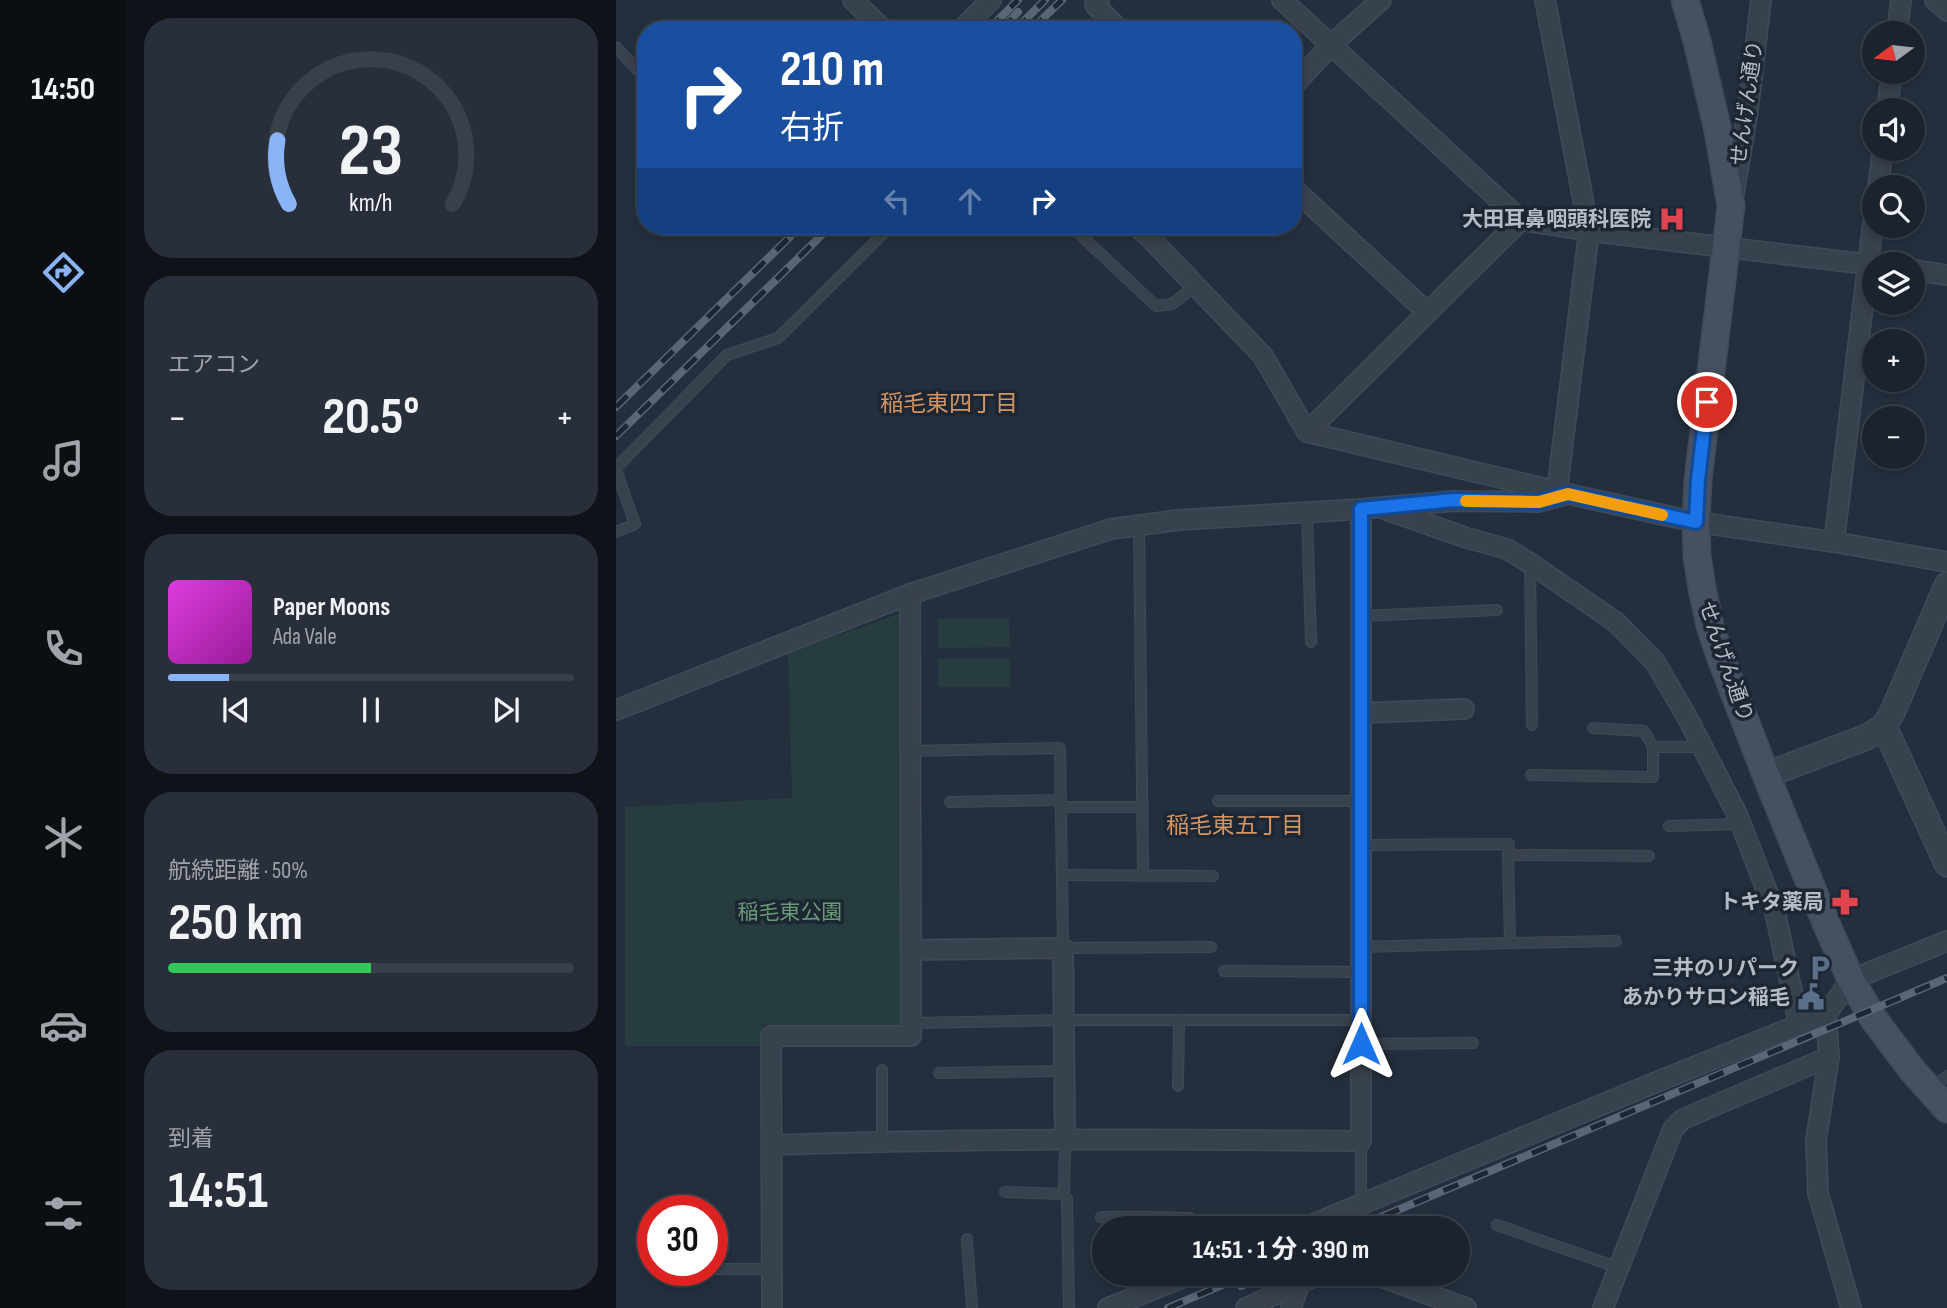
<!DOCTYPE html>
<html lang="ja">
<meta charset="utf-8">
<style>
:root{--surface:#1b232e;--page:#282f3a;--text:#f1f3f6;--muted:#a0a4aa;--line:#39404a;--accent:#8ab4f8}
body{margin:0;font-family:"Sofia Sans Condensed","Noto Sans JP",sans-serif;background:var(--page);color:var(--text);height:100vh;display:flex;flex-direction:column;font-size:26px;white-space:nowrap}
*{box-sizing:border-box;margin:0}
p{font-size:23px;color:var(--muted)}
.icon{flex:none;width:38px;height:38px;fill:none;stroke:currentColor;stroke-width:2;stroke-linecap:round;stroke-linejoin:round}
.map{position:relative;flex:1;overflow:hidden}
.sheet{display:flex;flex-direction:column;gap:18px;padding:18px;background:#0f1319;width:490px}
.sheet>*{flex:none}
.hud{position:absolute;left:21px;top:21px;width:665px;height:214px;border-radius:28px;box-shadow:0 4px 10px #0003,0 0 0 2px var(--line);background:#1a4fa0;color:#fff;overflow:hidden}
.needle{width:46px;rotate:255deg}
.buttons{position:absolute;left:1246px;top:21px;display:grid;gap:14px}
.buttons a{display:grid;place-items:center;width:63px;height:63px;border-radius:50%;background:var(--surface);box-shadow:0 4px 10px #0003,0 0 0 2px var(--line);font-size:35px}
.speed{position:absolute;left:21px;top:1195px;display:flex;gap:14px;font-size:35px;font-weight:700;text-align:center}
.speed>*{display:grid;place-content:center;width:91px;height:91px;border-radius:50%;background:var(--surface);box-shadow:0 4px 10px #0003,0 0 0 2px var(--line);line-height:1}
.speed .limit{border:10px solid #d22;background:#fff;color:#111}
.pin{position:absolute;display:grid;place-items:center;width:60px;height:60px;color:#fff;margin:-30px;border:4px solid #fff;border-radius:50%;box-shadow:0 2px 7px #0007}
.me{position:absolute;width:77px;margin:-38px;rotate:0deg;stroke-linejoin:round;filter:drop-shadow(0 0 5px #0008)}
.turn{display:flex;align-items:center;gap:24px;height:147px;padding:0 28px;font-size:32px}
.turn .icon{width:91px;height:91px;stroke-width:2.5}
.turn b{display:block;font-size:49px;line-height:60px}
.lanes{display:flex;align-items:center;height:66px;padding:0 28px;background:#0003;justify-content:center;gap:35px;direction:ltr}
.lanes .off{opacity:.35}
.big{font-size:52px;font-weight:700;line-height:1.1}
.sheet .widget{flex:1;display:flex;flex-direction:column;justify-content:center;gap:10px;min-width:0;padding:0 24px;border-radius:28px;background:var(--page)}
.sheet .dial{align-items:center;gap:0}
.dial svg{height:182px;overflow:visible;fill:none;stroke:var(--line);stroke-width:7;stroke-linecap:round;text-anchor:middle}
.dial text{fill:var(--text);stroke:none}
.song{display:flex;align-items:center;gap:21px}
.cover{width:84px;height:84px;border-radius:10px;background:linear-gradient(135deg,hsl(300 70% 55%),hsl(300 70% 35%))}
.played{height:7px;border-radius:4px;background:linear-gradient(90deg,var(--accent) 15%,var(--line) 15%)}
.keys{display:flex;justify-content:space-around;direction:ltr}
.heat{display:flex;justify-content:space-between;align-items:center;font-size:38px;direction:ltr}
.charge{height:10px;border-radius:5px;background:linear-gradient(90deg,#34c759 50%,var(--line) 0)}
.trip{position:absolute;left:476px;top:1216px;width:378px;height:70px;border-radius:35px;background:var(--surface);box-shadow:0 4px 10px #0003,0 0 0 2px var(--line);font-weight:700;line-height:70px;text-align:center}
main{display:flex;flex:1;min-height:0}
.tabs{display:flex;flex-direction:column;width:126px;justify-content:space-around;align-items:center;background:#0b0e12;color:var(--muted)}
.tabs .icon{width:49px;height:49px}
.tabs .current{color:var(--accent)}
.tabs b{font-size:32px;color:var(--text)}
.map>svg:first-child{display:block}
.green{fill:#263c3f}
.lines{fill:none;stroke-linecap:round;stroke-linejoin:round}
.service-casing{stroke:#414a57;stroke-width:12}
.minor-casing{stroke:#414a57;stroke-width:22}
.tertiary-casing{stroke:#414a57;stroke-width:27}
.secondary-casing{stroke:#414a57;stroke-width:29}
.service{stroke:#38414e;stroke-width:10}
.minor{stroke:#38414e;stroke-width:19}
.tertiary{stroke:#38414e;stroke-width:24}
.secondary{stroke:#465061;stroke-width:26}
.rail-casing{stroke:#5a6575;stroke-width:8}
.rail{stroke:#1d2633;stroke-width:5;stroke-dasharray:16;stroke-linecap:butt}
.route-casing{stroke:#114b97;stroke-width:18}
.route{stroke:#1a73e8;stroke-width:12}
.slow{stroke:#f59e0b;stroke-width:12}
.labels{text-anchor:middle;dominant-baseline:central;stroke-width:7;stroke-linejoin:round;paint-order:stroke}
.street-label{font-size:21px;fill:#b4bcc9;stroke:#1d2633}
.poi-label{font-size:21px;font-weight:bold;fill:#b4bcc9;stroke:#1d2633;text-anchor:end}
.park-label{font-size:21px;fill:#6b9a76;stroke:#1d2633}
.neighbourhood-label{font-size:23px;fill:#d59563;stroke:#1d2633}
</style>
<main>
<nav class="tabs">
<b>14:50</b>
<svg class="icon current" aria-label="directions" viewBox="0 0 24 24"><path d="M12 3l9 9-9 9-9-9zM9 14v-3h6M13 9l2 2-2 2"/></svg>
<svg class="icon" aria-label="music" viewBox="0 0 24 24"><path d="M9 18V5l10-2v13"/><circle cx="6" cy="18" r="3"/><circle cx="16" cy="16" r="3"/></svg>
<svg class="icon" aria-label="phone" viewBox="0 0 24 24"><path d="M5 4h4l2 5-3 2q2 4 5 5l2-3 5 2v4C11 20 4 13 5 4z"/></svg>
<svg class="icon" aria-label="climate" viewBox="0 0 24 24"><path d="M12 3v18M4 7l16 10M4 17L20 7"/></svg>
<svg class="icon" aria-label="car" viewBox="0 0 24 24"><path d="M5 17H2v-5l4-1 3-4h7l3 4 3 1v5h-3M9 17h6M6 11h13"/><circle cx="7" cy="17" r="2"/><circle cx="17" cy="17" r="2"/></svg>
<svg class="icon" aria-label="filters" viewBox="0 0 24 24"><path d="M4 7h16M4 17h16"/><circle cx="9" cy="7" r="2"/><circle cx="15" cy="17" r="2"/></svg>
</nav>
<section class="sheet">
<div class="widget dial"><svg viewBox="0 0 100 80">
<path d="M14 69A42 42 0 1 1 86 69"/>
<path d="M14 69A42 42 0 0 1 9 41" stroke="#8ab4f8"/>
<text x="50" y="56" font-size="32" font-weight="700">23</text>
<text x="50" y="72" font-size="11">km/h</text>
</svg></div>
<div class="widget"><p>エアコン</p>
<div class="heat"><a>−</a><b class="big">20.5°</b><a>+</a></div>
</div>
<div class="widget">
<div class="song"><i class="cover"></i><div><b>Paper Moons</b><p>Ada Vale</p></div></div>
<div class="played"></div>
<div class="keys"><svg class="icon" aria-label="previous" viewBox="0 0 24 24"><path d="M18 5L8 12l10 7zM5 5v14"/></svg><svg class="icon" aria-label="pause" viewBox="0 0 24 24"><path d="M8 5v14M16 5v14"/></svg><svg class="icon" aria-label="next" viewBox="0 0 24 24"><path d="M6 5l10 7-10 7zM19 5v14"/></svg></div>
</div>
<div class="widget"><p>航続距離 · 50%</p><b class="big">250 km</b><div class="charge"></div></div>
<div class="widget"><p>到着</p><b class="big">14:51</b></div>
</section>
<div class="map">
<svg width="1331" height="1308" viewBox="0 0 1331 1308">
<rect width="100%" height="100%" fill="#242f3e"/>
<g class="green">
<path d="M285 613 289 1029 147 1025 146 1046H9V807L176 798 172 653Z"/>
<path d="M393 618 394 647 322 648V619Z"/>
<path d="M394 658V687H322V659Z"/>
</g>
<g class="lines">
<g class="service-casing">
<g id="service">
<path d="M0 47 30 79"/>
<path d="M455 226 540 306 556 304 579 286"/>
<path d="M0 468 111 355 162 338 275 226"/>
<path d="M0 470 19 524 0 532"/>
<path d="M691 512 695 642"/>
<path d="M523 524 527 875"/>
<path d="M914 563 916 725"/>
<path d="M745 616 881 610"/>
<path d="M977 728 1028 731 1037 747"/>
<path d="M295 751 444 748 447 948 595 947"/>
<path d="M915 775 1037 777V747H1087"/>
<path d="M602 801H744"/>
<path d="M334 802 445 800"/>
<path d="M445 807H527"/>
<path d="M1053 826 1125 824"/>
<path d="M744 845 893 844 892 855 1033 856"/>
<path d="M892 855 894 943 1000 941"/>
<path d="M446 875 597 876"/>
<path d="M744 947 894 943"/>
<path d="M608 971 744 972"/>
<path d="M296 1023 448 1020H745"/>
<path d="M745 1044 857 1043"/>
<path d="M266 1070V1141"/>
<path d="M323 1073 448 1071"/>
<path d="M562 1086 563 1020"/>
<path d="M1314 1089 1331 1076"/>
<path d="M449 1139 448 1194 451 1199 453 1308"/>
<path d="M745 1141V1205"/>
<path d="M389 1192 448 1194"/>
<path d="M485 1217H530L529 1228"/>
<path d="M530 1217 574 1218"/>
<path d="M881 1225 1003 1268"/>
<path d="M351 1239 356 1308"/>
<path d="M96 1269H156"/>
<path d="M528 1293 529 1274"/>
</g>
</g>
<g class="minor-casing">
<g id="minor">
<path d="M237 0 268 30"/>
<path d="M483 0 479 5 504 30"/>
<path d="M666 0 905 220 973 231 1258 265"/>
<path d="M929 0 973 231 941 491"/>
<path d="M1319 0 1331 11"/>
<path d="M345 30 375 0"/>
<path d="M1281 33 1285 0"/>
<path d="M677 86 714 46 765 0"/>
<path d="M1271 110 1276 72"/>
<path d="M1262 187 1267 149"/>
<path d="M677 188 811 312"/>
<path d="M1118 193 1132 110 1145 0"/>
<path d="M520 226 531 235 647 356 691 432 952 494 1080 522 1218 542 1331 562"/>
<path d="M1297 270 1331 275"/>
<path d="M691 432 905 220"/>
<path d="M771 510 851 538 891 549 914 563 1001 623 1039 662 1071 717 1121 814 1159 912 1183 1024"/>
<path d="M1218 542 1258 215"/>
<path d="M0 710 294 594 495 529 563 520 745 509 838 501 923 502 952 494"/>
<path d="M745 713 848 709"/>
<path d="M296 950 447 948 449 1138"/>
<path d="M1210 1014 1213 1057 1200 1140 1202 1193 1235 1308"/>
<path d="M156 1145C352 1138 548 1139 745 1141V509"/>
<path d="M688 1228 1038 1083 1210 1014 1235 980 1331 941"/>
<path d="M757 1274 850 1308"/>
<path d="M156 1308 155 1036H295L294 594"/>
<path d="M492 1308 575 1274"/>
<path d="M630 1308 704 1274"/>
<path d="M675 1308 683 1285"/>
<path d="M987 1308 1057 1129 1067 1119 1213 1057"/>
</g>
</g>
<g class="tertiary-casing">
<g id="tertiary">
<path d="M1268 726 1331 864"/>
<path d="M1150 775 1251 737 1268 726 1276 713 1331 585"/>
</g>
</g>
<g class="secondary-casing">
<path id="secondary" d="M1069 0 1081 41 1102 131 1115 206 1082 480 1080 522 1081 556 1086 588 1094 626 1104 656 1150 775 1210 923 1235 980 1257 1018 1296 1070 1331 1109"/>
</g>
<use href="#service" class="service"/>
<use href="#minor" class="minor"/>
<use href="#tertiary" class="tertiary"/>
<use href="#secondary" class="secondary"/>
<g class="rail-casing">
<g id="rail">
<path d="M372 30 402 0"/>
<path d="M385 30 402 12"/>
<path d="M399 30 429 0"/>
<path d="M415 30 446 0"/>
<path d="M0 407 185 226"/>
<path d="M0 436 215 226"/>
<path d="M739 1228 1331 978"/>
<path d="M625 1286 654 1274"/>
<path d="M552 1308 632 1274"/>
</g>
</g>
<use href="#rail" class="rail"/>
</g>
<g class="lines">
<g class="route-casing">
<path id="route" d="M745 1044V509L838 500 923 502 952 494 1080 522 1082 480 1091 402"/>
</g>
<use href="#route" class="route"/>
<path class="slow" d="M850 501 923 502 952 494 1046 515"/>
</g>
<defs>
<g id="hospital-bare" transform="scale(2.1)"><path d="M-5-5h3v3.5h4V-5h3V5h-3V1.5h-4V5h-3Z" fill="#e0444e" stroke="#1d2633" stroke-width="2.5" paint-order="stroke"/></g>
<g id="pharmacy-bare" transform="scale(2.1)"><path d="M-2-6h4v4h4v4h-4v4h-4v-4h-4v-4h4Z" fill="#e0444e" stroke="#1d2633" stroke-width="2.5" paint-order="stroke"/></g>
<g id="parking-bare" transform="scale(2.1)"><path d="M-3.5-5.5H1a3.5 3.5 0 0 1 0 7H-1V5.5H-3.5ZM-1-3.4V-.6H.8a1.4 1.4 0 0 0 0-2.8Z" fill="#5c6f8a" stroke="#1d2633" stroke-width="2.5" paint-order="stroke"/></g>
<g id="civic-bare" transform="scale(2.1)"><path d="M-.6-6.5H3V-4.5H.6V-3L4-1V1h2V6H-6V1h2V-1L-.6-3ZM-1.2 2.5V6h2.4V2.5Z" fill="#5c6f8a" stroke="#1d2633" stroke-width="2.5" paint-order="stroke"/></g>
</defs>
<g fill-rule="evenodd">
<use href="#hospital-bare" x="1056" y="219"/>
<use href="#pharmacy-bare" x="1229" y="902"/>
<use href="#parking-bare" x="1204" y="968"/>
<use href="#civic-bare" x="1195" y="997"/>
</g>
<g class="labels">
<g class="street-label">
<text transform="translate(1131 103) rotate(-82)">せんげん通り</text>
<text transform="translate(1110 662) rotate(71)">せんげん通り</text>
</g>
<g class="poi-label">
<text x="1035" y="219">大田耳鼻咽頭科医院</text>
<text x="1208" y="902">トキタ薬局</text>
<text x="1183" y="968">三井のリパーク</text>
<text x="1174" y="997">あかりサロン稲毛</text>
</g>
<g class="park-label">
<text x="174" y="912">稲毛東公園</text>
</g>
<g class="neighbourhood-label">
<text x="333" y="404">稲毛東四丁目</text>
<text x="619" y="826">稲毛東五丁目</text>
</g>
</g>
</svg>
<div class="buttons">
<a><svg class="needle" viewBox="-14 -14 28 28"><path d="M0-13l5 13h-10z" fill="#e53935"/><path d="M0 13l5-13h-10z" fill="#a0a4aa"/></svg></a>
<a><svg class="icon" aria-label="sound" viewBox="0 0 24 24"><path d="M4 9h4l5-4v14l-5-4H4zM17 9q2 3 0 6"/></svg></a>
<a><svg class="icon" aria-label="search" viewBox="0 0 24 24"><circle cx="10" cy="10" r="6"/><path d="M15 15l6 6"/></svg></a>
<a><svg class="icon" aria-label="layers" viewBox="0 0 24 24"><path d="M12 4l9 5-9 5-9-5zM3 14l9 5 9-5"/></svg></a>
<a>+</a>
<a>−</a>
</div>
<div class="speed"><div class="limit">30</div></div>
<div class="pin" style="left:1091px;top:402px;background:#d93025"><svg class="icon" aria-label="arrive" viewBox="0 0 24 24"><path d="M6 21V4h12l-3 4 3 4H6"/></svg></div>
<svg class="me" style="left:745px;top:1044px" viewBox="-20 -20 40 40"><path d="M0-17L14 15 0 8-14 15z" fill="#1a73e8" stroke="#fff" stroke-width="4"/></svg>
<div class="trip">14:51 · 1 分 · 390 m</div>
<div class="hud">
<div class="turn"><svg class="icon" aria-label="right" viewBox="0 0 24 24"><path d="M7 20v-9h11M14 6l5 5-5 5"/></svg><div><b>210 m</b>右折</div></div>
<div class="lanes"><svg class="icon off" aria-label="left" viewBox="0 0 24 24"><path d="M17 20v-9H6M10 6l-5 5 5 5"/></svg><svg class="icon off" aria-label="ahead" viewBox="0 0 24 24"><path d="M12 20V5M6 11l6-6 6 6"/></svg><svg class="icon" aria-label="right" viewBox="0 0 24 24"><path d="M7 20v-9h11M14 6l5 5-5 5"/></svg></div>
</div>
</div>
</main>
